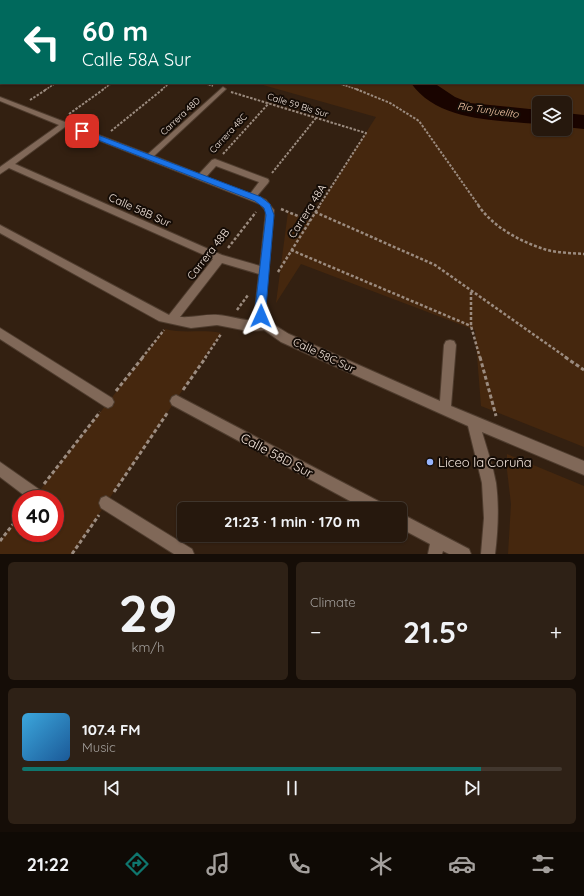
<!DOCTYPE html>
<meta charset="utf-8">
<style>
:root{--surface:#26180d;--page:#2e2116;--text:#f1f3f6;--muted:#a4a09d;--line:#42372e;--accent:#0f766e}
body{margin:0;font-family:Quicksand,sans-serif;background:var(--page);color:var(--text);height:100vh;display:flex;flex-direction:column;font-size:15px;white-space:nowrap}
*{box-sizing:border-box;margin:0}
p{font-size:13px;color:var(--muted)}
.icon{flex:none;width:22px;height:22px;fill:none;stroke:currentColor;stroke-width:2;stroke-linecap:round;stroke-linejoin:round}
.map{position:relative;height:554px;overflow:hidden}
.drawer{display:flex;flex-direction:column;gap:8px;padding:8px;background:#150d07;flex:1}
.drawer>*{flex:none}
.hud{position:absolute;left:0px;top:0px;width:584px;height:84px;box-shadow:0 1px 3px #0004,0 0 0 1px var(--line);background:#00695c;color:#fff;overflow:hidden}
.controls{position:absolute;left:532px;top:96px;display:grid;gap:8px}
.controls a{display:grid;place-items:center;width:40px;height:40px;border-radius:6px;background:var(--surface);box-shadow:0 1px 3px #0004,0 0 0 1px var(--line);font-size:20px}
.speed{position:absolute;left:12px;top:490px;display:flex;gap:8px;font-size:20px;font-weight:700;text-align:center}
.speed>*{display:grid;place-content:center;width:52px;height:52px;border-radius:50%;background:var(--surface);box-shadow:0 1px 3px #0004,0 0 0 1px var(--line);line-height:1}
.speed .limit{border:6px solid #d22;background:#fff;color:#111}
.pin{position:absolute;display:grid;place-items:center;width:34px;height:34px;color:#fff;margin:-17px;border-radius:8px;box-shadow:0 2px 6px #0006}
.me{position:absolute;width:44px;margin:-22px;rotate:1deg;stroke-linejoin:round;filter:drop-shadow(0 0 3px #0008)}
.turn{display:flex;align-items:center;gap:14px;height:84px;padding:0 16px;font-size:18px}
.turn .icon{width:52px;height:52px;stroke-width:2.5}
.turn b{display:block;font-size:28px;line-height:34px}
.big{font-size:30px;font-weight:700;line-height:1.1}
.drawer .card{flex:1;display:flex;flex-direction:column;justify-content:center;gap:6px;min-width:0;padding:0 14px;border-radius:6px;background:var(--page)}
.drawer .dial{align-items:center;gap:0}
.dial b{font-size:52px;line-height:1}
.song{display:flex;align-items:center;gap:12px}
.cover{width:48px;height:48px;border-radius:6px;background:linear-gradient(135deg,hsl(200 70% 55%),hsl(210 70% 35%))}
.played{height:4px;border-radius:2px;background:linear-gradient(90deg,var(--accent) 85%,var(--line) 85%)}
.keys{display:flex;justify-content:space-around;direction:ltr}
.heat{display:flex;justify-content:space-between;align-items:center;font-size:22px;direction:ltr}
.drawer .tiles{flex:1;display:grid;gap:8px;grid-template-columns:1fr 1fr}
.card:last-child{grid-column:span 2}
.trip{position:absolute;left:177px;top:502px;width:230px;height:40px;border-radius:6px;background:var(--surface);box-shadow:0 1px 3px #0004,0 0 0 1px var(--line);font-weight:700;line-height:40px;text-align:center}
.tab-bar{display:flex;height:64px;justify-content:space-around;align-items:center;background:#0f0a05;color:var(--muted)}
.tab-bar .icon{width:28px;height:28px}
.tab-bar .active{color:var(--accent)}
.tab-bar b{font-size:18px;color:var(--text)}
.map>svg:first-child{display:block}
.green{fill:#45270e;fill-rule:evenodd}
.lines{fill:none;stroke-linecap:round;stroke-linejoin:round}
.river{fill:#190400;fill-rule:evenodd}
.minor-casing{stroke:#4e3c2e;stroke-width:2}
.major-casing{stroke:#4e3c2e;stroke-width:2}
.path-far3{stroke:#9b8b7f;stroke-width:1.5;stroke-dasharray:2 1;stroke-linecap:butt}
.path-far2{stroke:#9b8b7f;stroke-width:2;stroke-dasharray:2.5 1.5;stroke-linecap:butt}
.path-far1{stroke:#9b8b7f;stroke-width:2.5;stroke-dasharray:3 2;stroke-linecap:butt}
.path{stroke:#9b8b7f;stroke-width:3;stroke-dasharray:4 2.5;stroke-linecap:butt}
.minor{fill:#806858;fill-rule:evenodd}
.major{fill:#dcab89;fill-rule:evenodd}
.route{fill:#1a73e8;stroke:#114b97}
.poi-dot{fill:#98b5fd;stroke:#150c06;stroke-width:1.5}
.labels{text-anchor:middle;dominant-baseline:central;stroke-width:4;stroke-linejoin:round;paint-order:stroke}
.far-street-label{font-size:9px;fill:#f5e7de;stroke:#150c06}
.far-water-label{font-size:10px;font-style:italic;fill:#fccdab;stroke:#150c06}
.street-label{font-size:11px;fill:#f5e7de;stroke:#150c06}
.near-street-label{font-size:13px;fill:#f5e7de;stroke:#150c06}
.near-poi-label{font-size:13px;fill:#f5e7de;stroke:#150c06;text-anchor:start}
</style>
<div class="map">
<svg width="584" height="554" viewBox="0 0 584 554">
<rect width="100%" height="100%" fill="#332011"/>
<g class="green">
<path d="M0 0H200L1 1V24Z"/>
<path d="M584 26V447L481 406 475 330 301 264 276 303 288 212 310 221 376 117 256 83H583ZM539 103H565V129H539Z"/>
<path d="M165 329C184 334 202 329 221 333L72 554H0V541L21 514V533H55V499H33Z"/>
<path d="M507 454 584 486V554H508L511 504 507 470Z"/>
</g>
<g class="lines">
<g class="river">
<path d="M337 0H354L355 1H338Z"/>
<path d="M411 83H434L455 97 470 103 539 110V124C497 120 438 122 411 83Z"/>
<path d="M565 113 584 115V129L565 127Z"/>
</g>
<g class="minor-casing">
<g id="minor">
<rect x="583" y="17" width="1" height="4"/>
<rect x="0" y="34" width="1" height="4"/>
<path d="M223 87 226 89 225 90 154 156 199 174 212 160 215 159 268 179 269 181 268 183 257 196 266 200 274 210 265 309C267 323 278 327 289 334L440 401 444 345 446 341 450 340 454 341 456 345 451 406 584 461V475L482 432C487 449 493 466 496 483 499 506 498 530 495 554H481L484 518 482 483 468 426 281 342 264 330 248 331 217 325 191 328 159 321 0 233V225L169 315 213 259 9 168 0 174V167L59 125 0 101V97L148 154ZM65 127 260 204 266 211 260 266 222 255 15 164ZM216 166 259 182 250 194 206 177ZM222 263 259 274 255 309 258 321C244 321 231 316 218 315 205 314 193 318 180 317Z"/>
<path d="M0 328 112 398 114 402 112 406 108 408 104 406 0 339Z"/>
<path d="M176 395 384 504 386 509H365L172 405 170 401 172 397Z"/>
<path d="M0 462 40 490 42 495 40 499H29L0 477Z"/>
<path d="M106 496 192 549 194 554H174L101 508 99 503 101 498Z"/>
<path d="M400 513 469 549 471 554H449L443 551 442 554H428L430 544 400 528Z"/>
</g>
</g>
<g class="major-casing">
<g id="major">
<path d="M229 0H240L228 1Z"/>
<path d="M263 0H274L262 1Z"/>
<rect x="0" y="38" width="1" height="4"/>
<rect x="0" y="45" width="1" height="4"/>
</g>
</g>
<g class="path-far3">
<path d="M203 83 213 86"/>
<path d="M337 83 359 90"/>
<path d="M45 90 56 83"/>
<path d="M102 90 112 83"/>
<path d="M161 90 170 83"/>
</g>
<g class="path-far2">
<path d="M356 89 390 103 419 121 479 206"/>
<path d="M231 92 366 133 319 206"/>
<path d="M30 100 47 89"/>
<path d="M69 114 104 89"/>
<path d="M111 131 163 89"/>
<path d="M223 154 269 103"/>
<path d="M272 173 316 118"/>
</g>
<g class="path-far1">
<path d="M478 205C494 228 521 242 547 250 559 253 572 253 584 254"/>
<path d="M281 209 310 221"/>
<path d="M315 212 435 265 567 358"/>
<path d="M228 248 256 212"/>
<path d="M291 250 471 326"/>
<path d="M278 272 320 205"/>
<path d="M471 292V326L480 358"/>
<path d="M237 310 248 295"/>
<path d="M142 358 164 330"/>
<path d="M205 358 221 334"/>
</g>
<g class="path">
<path d="M480 357 496 416"/>
<path d="M565 357 584 370"/>
<path d="M183 390 206 357"/>
<path d="M116 391 143 357"/>
<path d="M44 484 100 412"/>
<path d="M114 492 168 412"/>
<path d="M0 541 21 514"/>
<path d="M72 554 99 515"/>
</g>
<use href="#minor" class="minor"/>
<use href="#major" class="major"/>
</g>
<path class="route" d="M82 129 261 197 270 204 274 215 265 319 261 321 258 319 255 309 266 215 264 208 255 201 80 133V130Z"/>
<circle class="poi-dot" cx="430" cy="462" r="4"/>
<g class="labels">
<g class="far-street-label">
<text transform="translate(298 105) rotate(17)">Calle 59 Bis Sur</text>
<text transform="translate(180 116) rotate(-43)">Carrera 48D</text>
<text transform="translate(228 133) rotate(-47)">Carrera 48C</text>
</g>
<g class="far-water-label">
<text transform="translate(488 110) rotate(8)">Río Tunjuelito</text>
</g>
<g class="street-label">
<text transform="translate(140 210) rotate(24)">Calle 58B Sur</text>
<text transform="translate(307 211) rotate(-58)">Carrera 48A</text>
<text transform="translate(208 254) rotate(-52)">Carrera 48B</text>
<text transform="translate(324 355) rotate(25)">Calle 58C Sur</text>
</g>
<g class="near-street-label">
<text transform="translate(277 455) rotate(28)">Calle 58D Sur</text>
</g>
<g class="near-poi-label">
<text x="438" y="462">Liceo la Coruña</text>
</g>
</g>
</svg>
<div class="controls">
<a><svg class="icon" aria-label="layers" viewBox="0 0 24 24"><path d="M12 4l9 5-9 5-9-5zM3 14l9 5 9-5"/></svg></a>
</div>
<div class="speed"><div class="limit">40</div></div>
<div class="pin" style="left:82px;top:131px;background:#d93025"><svg class="icon" aria-label="arrive" viewBox="0 0 24 24"><path d="M6 21V4h12l-3 4 3 4H6"/></svg></div>
<svg class="me" style="left:261px;top:316px" viewBox="-20 -20 40 40"><path d="M0-17L14 15 0 8-14 15z" fill="#1a73e8" stroke="#fff" stroke-width="4"/></svg>
<div class="trip">21:23 · 1 min · 170 m</div>
<div class="hud">
<div class="turn"><svg class="icon" aria-label="left" viewBox="0 0 24 24"><path d="M17 20v-9H6M10 6l-5 5 5 5"/></svg><div><b>60 m</b>Calle 58A Sur</div></div>
</div>
</div>
<section class="drawer">
<div class="tiles">
<div class="card dial"><b>29</b><p>km/h</p></div>
<div class="card"><p>Climate</p>
<div class="heat"><a>−</a><b class="big">21.5°</b><a>+</a></div>
</div>
<div class="card">
<div class="song"><i class="cover"></i><div><b>107.4 FM</b><p>Music</p></div></div>
<div class="played"></div>
<div class="keys"><svg class="icon" aria-label="previous" viewBox="0 0 24 24"><path d="M18 5L8 12l10 7zM5 5v14"/></svg><svg class="icon" aria-label="pause" viewBox="0 0 24 24"><path d="M8 5v14M16 5v14"/></svg><svg class="icon" aria-label="next" viewBox="0 0 24 24"><path d="M6 5l10 7-10 7zM19 5v14"/></svg></div>
</div>
</div>
</section>
<nav class="tab-bar">
<b>21:22</b>
<svg class="icon active" aria-label="directions" viewBox="0 0 24 24"><path d="M12 3l9 9-9 9-9-9zM9 14v-3h6M13 9l2 2-2 2"/></svg>
<svg class="icon" aria-label="music" viewBox="0 0 24 24"><path d="M9 18V5l10-2v13"/><circle cx="6" cy="18" r="3"/><circle cx="16" cy="16" r="3"/></svg>
<svg class="icon" aria-label="phone" viewBox="0 0 24 24"><path d="M5 4h4l2 5-3 2q2 4 5 5l2-3 5 2v4C11 20 4 13 5 4z"/></svg>
<svg class="icon" aria-label="climate" viewBox="0 0 24 24"><path d="M12 3v18M4 7l16 10M4 17L20 7"/></svg>
<svg class="icon" aria-label="car" viewBox="0 0 24 24"><path d="M5 17H2v-5l4-1 3-4h7l3 4 3 1v5h-3M9 17h6M6 11h13"/><circle cx="7" cy="17" r="2"/><circle cx="17" cy="17" r="2"/></svg>
<svg class="icon" aria-label="filters" viewBox="0 0 24 24"><path d="M4 7h16M4 17h16"/><circle cx="9" cy="7" r="2"/><circle cx="15" cy="17" r="2"/></svg>
</nav>
